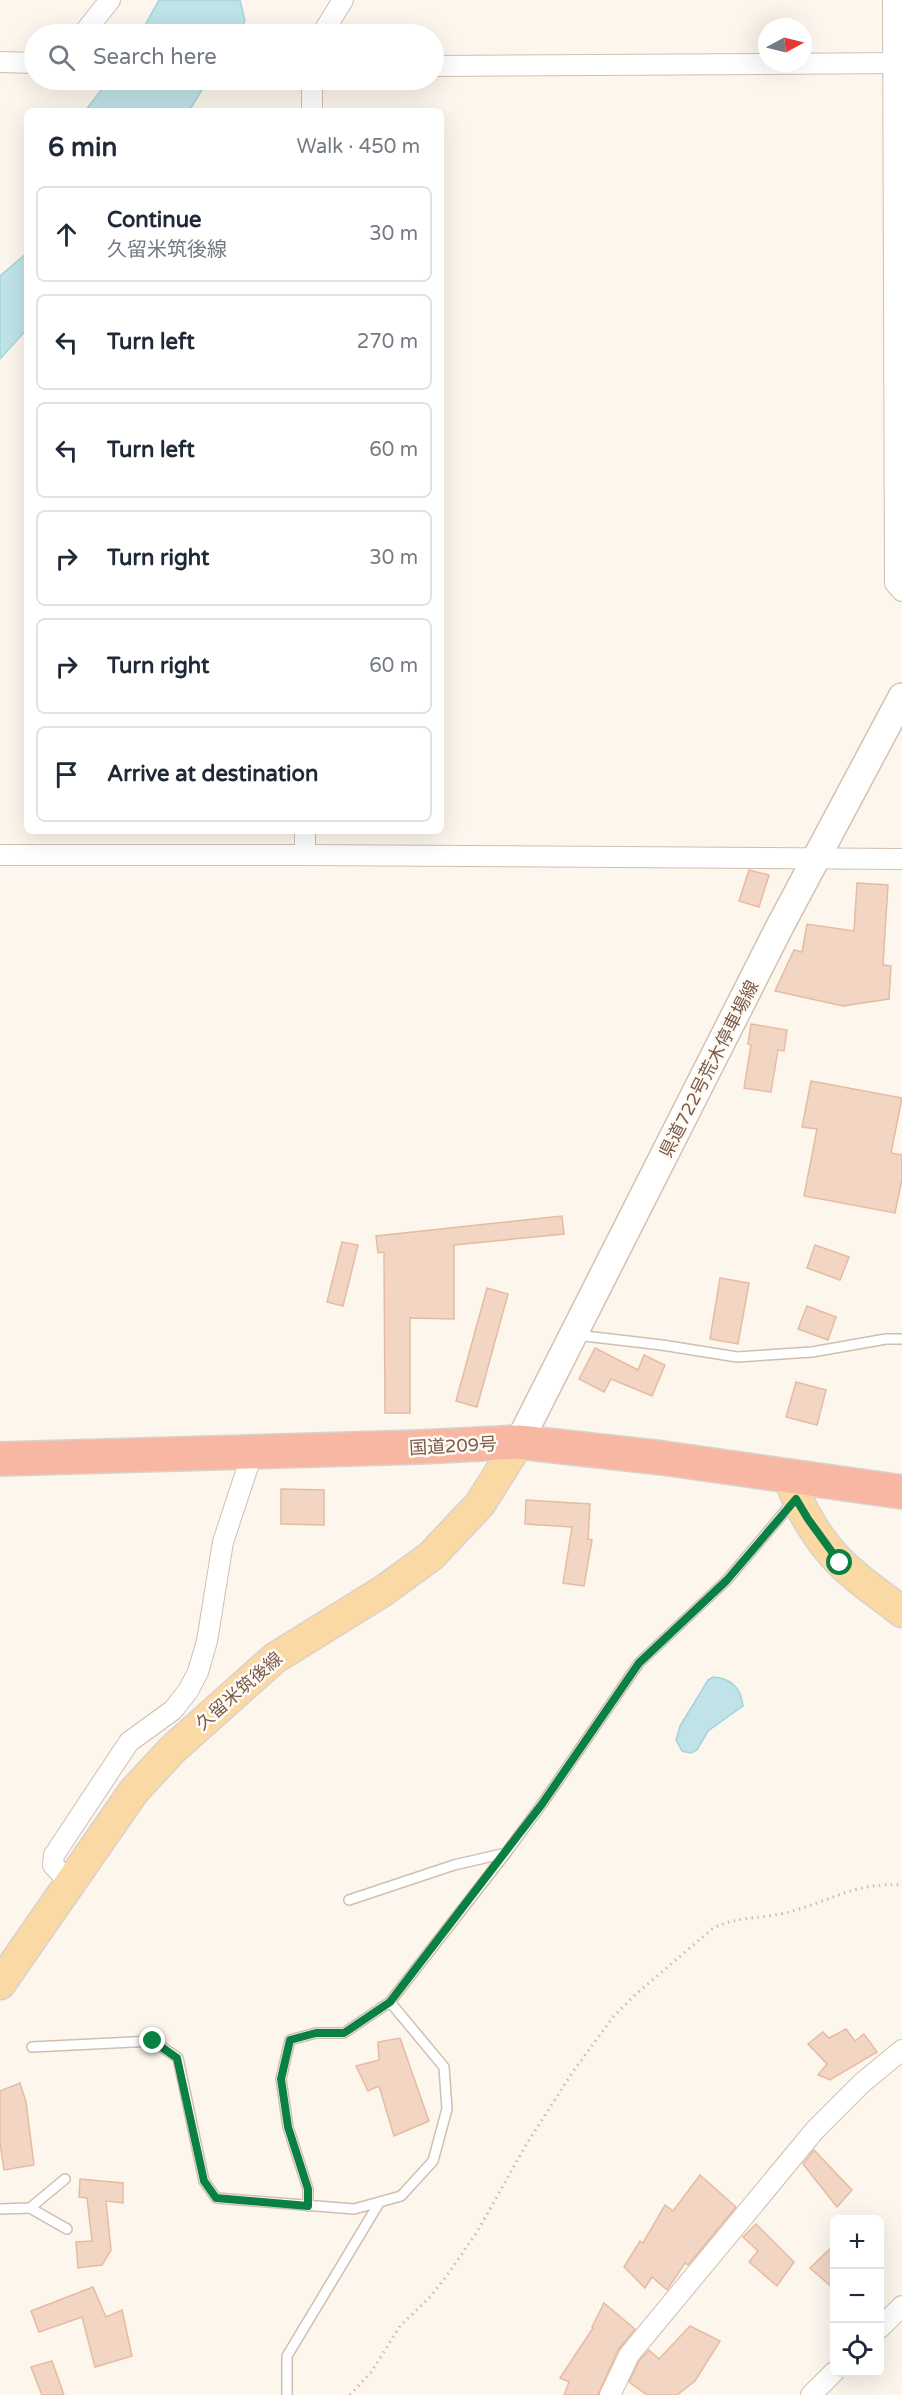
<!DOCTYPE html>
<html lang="en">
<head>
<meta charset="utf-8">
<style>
	:root { --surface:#fff; --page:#f6f6f7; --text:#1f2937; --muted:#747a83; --line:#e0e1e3 }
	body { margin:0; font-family:"Varela Round","Noto Sans JP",sans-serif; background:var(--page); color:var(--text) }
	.controls { position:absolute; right:18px; bottom:18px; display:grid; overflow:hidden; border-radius:9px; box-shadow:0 6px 24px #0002 }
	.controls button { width:54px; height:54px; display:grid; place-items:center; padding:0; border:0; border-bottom:2px solid var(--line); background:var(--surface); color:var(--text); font:30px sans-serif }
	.compass { position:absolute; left:758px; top:18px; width:54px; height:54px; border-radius:50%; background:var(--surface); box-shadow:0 6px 24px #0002; rotate:83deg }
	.stop { position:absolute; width:18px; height:18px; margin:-14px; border:4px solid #0b8043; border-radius:50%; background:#fff }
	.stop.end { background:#0b8043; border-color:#fff; box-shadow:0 2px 6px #0008 }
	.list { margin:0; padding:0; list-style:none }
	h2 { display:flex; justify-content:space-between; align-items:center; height:78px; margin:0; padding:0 24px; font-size:26px }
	h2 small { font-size:20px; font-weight:400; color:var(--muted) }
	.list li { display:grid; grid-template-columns:39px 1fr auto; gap:18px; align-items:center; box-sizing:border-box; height:96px; margin:0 12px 12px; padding:0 12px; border:2px solid var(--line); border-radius:9px }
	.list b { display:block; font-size:22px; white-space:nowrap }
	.list p { margin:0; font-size:20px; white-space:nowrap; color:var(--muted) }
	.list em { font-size:20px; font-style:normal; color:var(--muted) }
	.icon { flex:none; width:33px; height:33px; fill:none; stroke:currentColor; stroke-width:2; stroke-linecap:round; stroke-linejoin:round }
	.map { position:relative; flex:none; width:902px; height:2395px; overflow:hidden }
	.search { position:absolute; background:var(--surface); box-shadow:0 6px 24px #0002; left:24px; top:24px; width:420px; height:66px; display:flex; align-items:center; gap:15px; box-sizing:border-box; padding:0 21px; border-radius:33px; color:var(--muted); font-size:22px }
	.panel { position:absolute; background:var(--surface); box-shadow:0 6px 24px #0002; left:24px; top:108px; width:420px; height:726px; border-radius:9px }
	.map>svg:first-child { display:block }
</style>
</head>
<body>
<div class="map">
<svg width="902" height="2395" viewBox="0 0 902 2395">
	<rect width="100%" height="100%" fill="#fdf6ec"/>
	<g fill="#bfe3e8" stroke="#a5d3da" stroke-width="1.5">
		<path d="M 159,0 L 240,0 L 245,21 L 237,34 L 140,34 Z"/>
		<path d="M 109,80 L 208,80 L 189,111 L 85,111 Z"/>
		<path d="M 27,253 L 27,329 L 0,359 L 0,276 Z"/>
		<path d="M 713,1677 C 731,1678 741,1688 743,1706 L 708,1731 L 697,1750 L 691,1753 L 682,1751 L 676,1740 L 680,1726 L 708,1680 Z"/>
	</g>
	<g fill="#f3d5c3" stroke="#e6bba3" stroke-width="1.5">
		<path d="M 749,870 L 769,875 L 759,907 L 739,901 Z"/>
		<path d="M 857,883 L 888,885 L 883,965 L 891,966 L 889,999 L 843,1006 L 775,991 L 794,950 L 802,952 L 807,924 L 854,931 Z"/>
		<path d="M 751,1024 L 787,1030 L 784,1051 L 778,1050 L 771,1092 L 744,1088 L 751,1045 L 748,1044 Z"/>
		<path d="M 811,1081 L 902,1098 L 891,1153 L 902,1155 L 902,1179 L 895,1213 L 804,1196 L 817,1129 L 802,1127 Z"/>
		<path d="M 562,1216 L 564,1234 L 454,1245 L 454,1319 L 410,1318 L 410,1413 L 385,1413 L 384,1252 L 378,1253 L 376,1236 Z"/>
		<path d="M 342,1242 L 358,1245 L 343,1306 L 327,1302 Z"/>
		<path d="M 815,1245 L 849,1257 L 840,1280 L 807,1268 Z"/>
		<path d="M 720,1278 L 749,1283 L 738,1344 L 710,1339 Z"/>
		<path d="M 487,1288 L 508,1294 L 477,1407 L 456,1401 Z"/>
		<path d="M 807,1306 L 836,1317 L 828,1340 L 798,1329 Z"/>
		<path d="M 595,1348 L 638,1370 L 644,1355 L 665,1365 L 652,1396 L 611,1379 L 604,1392 L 579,1379 Z"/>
		<path d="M 796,1382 L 826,1390 L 817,1425 L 786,1417 Z"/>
		<path d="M 281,1489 L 324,1490 L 324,1525 L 281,1524 Z"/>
		<path d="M 526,1500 L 590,1504 L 588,1539 L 592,1540 L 584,1586 L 563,1583 L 572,1527 L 525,1524 Z"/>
		<path d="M 846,2029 L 855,2041 L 864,2034 L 877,2052 L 830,2080 L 818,2075 L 827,2064 L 808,2044 L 823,2032 L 829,2038 Z"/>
		<path d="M 400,2038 L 429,2121 L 394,2136 L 379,2086 L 368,2091 L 356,2066 L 379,2060 L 378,2042 Z"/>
		<path d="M 20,2083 L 26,2102 L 34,2165 L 4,2170 L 0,2143 L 0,2091 Z"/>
		<path d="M 814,2150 L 852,2190 L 837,2207 L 803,2164 Z"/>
		<path d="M 700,2175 L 736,2207 L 688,2265 L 685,2263 L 667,2290 L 652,2277 L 645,2288 L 624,2267 L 640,2241 L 643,2243 L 665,2205 L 673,2211 Z"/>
		<path d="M 80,2179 L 123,2183 L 123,2203 L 106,2201 L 111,2250 L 102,2265 L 78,2268 L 76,2242 L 92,2241 L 87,2198 L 79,2197 Z"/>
		<path d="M 756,2224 L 794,2262 L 777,2286 L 749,2262 L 758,2251 L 743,2237 Z"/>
		<path d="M 834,2245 L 834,2289 L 810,2268 Z"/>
		<path d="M 93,2287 L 106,2317 L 122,2310 L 132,2356 L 95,2367 L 82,2317 L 39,2332 L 31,2311 Z"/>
		<path d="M 604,2303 L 635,2329 L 618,2350 L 598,2395 L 564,2395 L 569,2382 L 560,2378 L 593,2328 L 592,2327 Z"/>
		<path d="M 690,2326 L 720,2341 L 695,2381 L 677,2395 L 647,2395 L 629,2382 L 639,2361 L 649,2350 L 659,2359 Z"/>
		<path d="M 52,2361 L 64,2395 L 42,2395 L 31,2367 Z"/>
	</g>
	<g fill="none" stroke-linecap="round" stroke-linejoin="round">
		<defs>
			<g id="lane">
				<path d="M 576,1335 L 662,1345 L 737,1357 L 812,1352 L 886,1339 L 902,1339"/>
				<path d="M 349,1900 L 454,1865 L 506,1853 L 542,1804 L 639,1663 L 727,1580 L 793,1502"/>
				<path d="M 390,2002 L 506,1853"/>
				<path d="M 32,2047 L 153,2041 L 178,2058 L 204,2181 L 216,2198 L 354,2209 L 401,2196 L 433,2161 L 447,2109 L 444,2067 L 390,2002 L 344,2033 L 316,2033 L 290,2040 L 281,2079 L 288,2127 L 308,2189 L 308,2206"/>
				<path d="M 30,2208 L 67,2229"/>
				<path d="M 0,2209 L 30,2208 L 65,2179"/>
				<path d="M 287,2395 L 287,2356 L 379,2203"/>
			</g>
			<g id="street">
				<path d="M 893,0 L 895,583 L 902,591"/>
				<path d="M 83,34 L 110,0"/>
				<path d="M 322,34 L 343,0"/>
				<path d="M 0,62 L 34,63"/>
				<path d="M 434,66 L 902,63"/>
				<path d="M 312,111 L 312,80"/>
				<path d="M 0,855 L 305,855 L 902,859"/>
				<path d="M 305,855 L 305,831"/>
				<path d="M 70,1883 L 53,1865 L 54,1855 L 129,1742 L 173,1710 L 188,1691 L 198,1672 L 207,1641 L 223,1542 L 253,1451"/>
				<path d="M 880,2328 L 902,2306"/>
				<path d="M 610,2395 L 629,2355 L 815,2130 L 862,2083 L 902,2050"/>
				<path d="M 811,2395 L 834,2372"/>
			</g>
			<path id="secondary" d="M 519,1442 L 779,928 L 902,697"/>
			<g id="primary">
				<path d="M 789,1476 C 798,1507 818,1540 841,1563 C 859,1581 882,1596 902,1612"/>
				<path d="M 0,1984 L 134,1791 L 173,1749 L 275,1658 L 383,1591 L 431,1556 L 480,1504 L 519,1442"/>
			</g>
			<path id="highway" d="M 0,1459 L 420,1447 L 519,1442 L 663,1458 L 902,1492"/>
		</defs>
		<use href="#lane" stroke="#d1beb0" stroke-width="12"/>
		<use href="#street" stroke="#d1beb0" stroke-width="22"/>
		<use href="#secondary" stroke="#d6c0b0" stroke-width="30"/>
		<use href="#primary" stroke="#dad1cd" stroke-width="33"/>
		<use href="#highway" stroke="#dad1cd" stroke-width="36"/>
		<path stroke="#d9b8a5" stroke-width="3" stroke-dasharray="1.5 4.5" stroke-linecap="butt" d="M 350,2395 L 372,2371 L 400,2326 L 431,2296 L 450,2271 L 477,2232 L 526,2145 L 572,2073 L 613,2017 L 636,1994 L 712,1929 C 735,1916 764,1919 789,1912 C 831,1901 855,1882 902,1885"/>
		<use href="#lane" stroke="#fff" stroke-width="9"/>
		<use href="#street" stroke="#fff" stroke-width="20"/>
		<use href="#secondary" stroke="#fff" stroke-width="27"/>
		<use href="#primary" stroke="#fbd9a5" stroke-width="30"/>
		<use href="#highway" stroke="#f7b7a3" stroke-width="33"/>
	</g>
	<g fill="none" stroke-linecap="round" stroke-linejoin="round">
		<path stroke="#0b8043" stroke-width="8" d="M 153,2041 L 177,2058 L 204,2181 L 216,2198 L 308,2206 L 308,2189 L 288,2127 L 281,2079 L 290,2040 L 316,2033 L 344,2033 L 390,2002 L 542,1804 L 639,1663 L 727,1580 L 796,1499 L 808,1519 L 840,1563"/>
	</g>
	<g text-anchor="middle" stroke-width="5" stroke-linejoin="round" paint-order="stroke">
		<g font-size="18" fill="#7a5c4d" stroke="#fffaf3">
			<text transform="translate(709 1069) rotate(-63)" y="6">県道722号荒木停車場線</text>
			<text transform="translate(453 1446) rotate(-3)" y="6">国道209号</text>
			<text transform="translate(239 1691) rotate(-41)" y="6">久留米筑後線</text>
		</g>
	</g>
</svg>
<div class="controls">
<button>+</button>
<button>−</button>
<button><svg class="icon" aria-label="locate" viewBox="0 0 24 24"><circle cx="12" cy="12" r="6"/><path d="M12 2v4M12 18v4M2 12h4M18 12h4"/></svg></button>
</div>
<svg class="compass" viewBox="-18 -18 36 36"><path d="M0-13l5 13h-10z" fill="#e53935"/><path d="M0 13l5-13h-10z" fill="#747a83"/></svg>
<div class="stop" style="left:840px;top:1563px"></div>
<div class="stop end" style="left:153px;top:2041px"></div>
<div class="search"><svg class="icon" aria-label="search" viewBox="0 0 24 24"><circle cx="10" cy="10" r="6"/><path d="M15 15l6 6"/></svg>Search here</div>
<section class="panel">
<h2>6 min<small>Walk · 450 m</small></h2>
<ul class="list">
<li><svg class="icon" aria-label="ahead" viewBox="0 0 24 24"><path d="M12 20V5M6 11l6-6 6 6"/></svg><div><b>Continue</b><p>久留米筑後線</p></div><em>30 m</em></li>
<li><svg class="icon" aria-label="left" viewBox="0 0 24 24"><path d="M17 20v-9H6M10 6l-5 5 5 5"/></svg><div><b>Turn left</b></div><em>270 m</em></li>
<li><svg class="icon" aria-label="left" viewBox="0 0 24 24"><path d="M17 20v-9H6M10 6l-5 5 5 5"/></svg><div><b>Turn left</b></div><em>60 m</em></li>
<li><svg class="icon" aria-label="right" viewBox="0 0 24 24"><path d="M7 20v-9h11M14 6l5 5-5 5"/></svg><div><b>Turn right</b></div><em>30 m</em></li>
<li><svg class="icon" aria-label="right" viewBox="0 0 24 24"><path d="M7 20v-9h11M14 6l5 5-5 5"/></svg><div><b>Turn right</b></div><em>60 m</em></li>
<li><svg class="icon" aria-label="arrive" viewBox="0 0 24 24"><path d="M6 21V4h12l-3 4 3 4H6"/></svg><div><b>Arrive at destination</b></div></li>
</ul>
</section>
</div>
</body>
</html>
